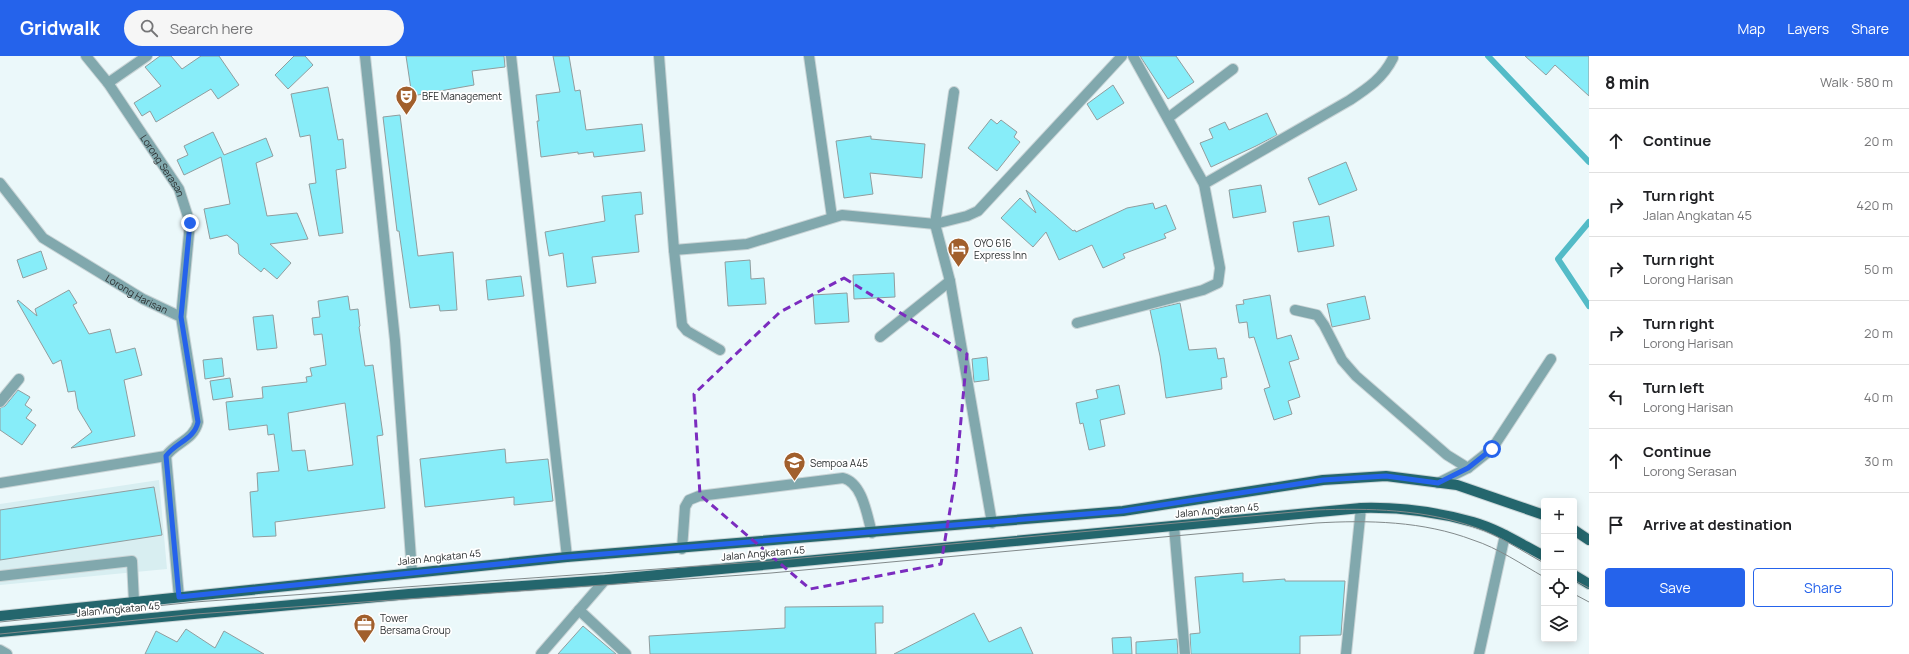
<!DOCTYPE html>
<html lang="en">
<head>
<meta charset="utf-8">
<style>
	:root { --surface:#fff; --page:#f6f6f6; --text:#202124; --muted:#757577; --line:#e0e0e0; --accent:#2563eb }
	body { margin:0; font-family:Manrope,sans-serif; background:var(--page); color:var(--text) }
	.controls { position:absolute; right:12px; bottom:12px; display:grid; overflow:hidden; border-radius:4px; box-shadow:0 2px 10px #0003 }
	.controls button { width:36px; height:36px; display:grid; place-items:center; padding:0; border:0; border-bottom:1px solid var(--line); background:var(--surface); color:var(--text); font:20px sans-serif }
	.stop { position:absolute; width:12px; height:12px; margin:-9px; border:3px solid #2563eb; border-radius:50%; background:#fff }
	.stop.end { background:#2563eb; border-color:#fff; box-shadow:0 1px 4px #0008 }
	.list { margin:0; padding:0; list-style:none }
	h2 { display:flex; justify-content:space-between; align-items:center; height:52px; margin:0; padding:0 16px; font-size:17px }
	h2 small { font-size:13px; font-weight:400; color:var(--muted) }
	.list li { display:grid; grid-template-columns:26px 1fr auto; gap:12px; align-items:center; box-sizing:border-box; height:64px; padding:0 16px; border-top:1px solid var(--line) }
	.list b { display:block; font-size:15px; white-space:nowrap }
	.list p { margin:0; font-size:13px; white-space:nowrap; color:var(--muted) }
	.list em { font-size:13px; font-style:normal; color:var(--muted) }
	.actions { display:flex; gap:8px; padding:12px 16px }
	.actions a { flex:1; padding:9px 0; border:1px solid var(--accent); border-radius:4px; text-align:center; font-size:14px; color:var(--accent) }
	.actions .main { background:var(--accent); color:#fff }
	.icon { flex:none; width:22px; height:22px; fill:none; stroke:currentColor; stroke-width:2; stroke-linecap:round; stroke-linejoin:round }
	.map { position:relative; flex:none; width:1589px; height:598px; overflow:hidden }
	header { display:flex; align-items:center; gap:24px; box-sizing:border-box; height:56px; padding:0 20px; background:var(--accent); color:#fff }
	header strong { font-size:19px }
	nav { display:flex; gap:22px; margin-inline-start:auto; font-size:14px }
	.search { width:280px; height:36px; background:var(--page); display:flex; align-items:center; gap:10px; box-sizing:border-box; padding:0 14px; border-radius:22px; color:var(--muted); font-size:15px }
	main { display:flex }
	aside { flex:1; background:var(--surface) }
	.map>svg:first-child { display:block }
</style>
</head>
<body>
<header>
<strong>Gridwalk</strong>
<div class="search"><svg class="icon" aria-label="search" viewBox="0 0 24 24"><circle cx="10" cy="10" r="6"/><path d="M15 15l6 6"/></svg>Search here</div>
<nav><a>Map</a><a>Layers</a><a>Share</a></nav>
</header>
<main>
<div class="map">
<svg width="1589" height="598" viewBox="0 0 1589 598">
	<rect width="100%" height="100%" fill="#ebf8fa"/>
	<path fill="#d8eef1" d="M 159,424 L 167,513 L 0,529 L 0,448 Z"/>
	<g fill="none" stroke-linecap="round" stroke-linejoin="round">
		<g stroke="#53bbc7" stroke-width="6">
			<path d="M 1488,0 L 1589,106"/>
			<path d="M 1589,166 L 1558,203 L 1589,250"/>
		</g>
	</g>
	<g fill="#87edf9" stroke="#919d9e" fill-rule="evenodd">
		<path d="M 160,0 L 171,0 L 182,13 L 201,0 L 219,0 L 239,29 L 218,43 L 211,33 L 156,66 L 150,55 L 142,60 L 134,47 L 161,30 L 145,11 Z"/>
		<path d="M 294,0 L 305,0 L 313,9 L 288,33 L 275,19 Z"/>
		<path d="M 406,0 L 504,0 L 505,11 L 472,15 L 474,29 L 412,40 Z"/>
		<path d="M 553,0 L 569,0 L 575,35 L 580,34 L 586,74 L 642,68 L 645,95 L 594,101 L 593,96 L 578,98 L 578,96 L 541,101 L 537,65 L 539,65 L 536,39 L 560,36 Z"/>
		<path d="M 1140,0 L 1176,0 L 1194,26 L 1168,43 Z"/>
		<path d="M 1525,0 L 1589,0 L 1589,40 L 1555,9 L 1546,19 Z"/>
		<path d="M 1113,29 L 1124,47 L 1097,64 L 1087,48 Z"/>
		<path d="M 328,31 L 338,84 L 343,83 L 346,112 L 336,114 L 343,177 L 319,180 L 309,128 L 316,127 L 310,79 L 300,81 L 291,38 Z"/>
		<path d="M 1267,57 L 1277,79 L 1256,90 L 1211,111 L 1200,87 L 1213,82 L 1209,73 L 1225,66 L 1229,74 Z"/>
		<path d="M 400,59 L 418,200 L 453,196 L 457,254 L 440,255 L 439,249 L 410,252 L 399,175 L 397,175 L 383,61 Z"/>
		<path d="M 991,63 L 997,68 L 1001,64 L 1017,76 L 1014,81 L 1020,86 L 997,115 L 968,92 Z"/>
		<path d="M 213,76 L 224,99 L 266,82 L 273,100 L 256,107 L 267,160 L 297,157 L 308,183 L 270,188 L 291,207 L 277,223 L 264,212 L 261,216 L 239,198 L 238,188 L 227,179 L 210,183 L 204,153 L 230,148 L 221,101 L 184,119 L 177,104 L 188,99 L 184,90 Z"/>
		<path d="M 871,80 L 871,83 L 925,88 L 922,122 L 870,117 L 873,138 L 844,142 L 836,85 Z"/>
		<path d="M 1346,106 L 1357,134 L 1319,149 L 1308,122 Z"/>
		<path d="M 1261,129 L 1266,156 L 1233,162 L 1229,134 Z"/>
		<path d="M 1026,134 L 1073,175 L 1075,174 L 1076,176 L 1127,152 L 1153,147 L 1155,153 L 1166,149 L 1176,173 L 1164,178 L 1166,182 L 1123,198 L 1125,202 L 1103,212 L 1092,189 L 1059,204 L 1046,176 L 1033,191 L 1001,162 L 1020,142 L 1036,157 Z"/>
		<path d="M 641,136 L 643,158 L 635,159 L 639,196 L 592,201 L 596,227 L 567,231 L 563,197 L 549,200 L 545,176 L 605,165 L 602,140 Z"/>
		<path d="M 1329,160 L 1334,190 L 1298,196 L 1293,166 Z"/>
		<path d="M 41,195 L 47,213 L 23,222 L 17,204 Z"/>
		<path d="M 750,204 L 751,223 L 764,222 L 766,248 L 728,250 L 725,206 Z"/>
		<path d="M 894,217 L 895,241 L 854,243 L 853,219 Z"/>
		<path d="M 521,220 L 524,240 L 488,244 L 486,224 Z"/>
		<path d="M 69,234 L 77,247 L 73,249 L 89,278 L 110,273 L 116,297 L 135,292 L 142,319 L 124,324 L 135,380 L 71,392 L 92,376 L 78,353 L 75,335 L 68,336 L 61,304 L 53,308 L 17,245 L 18,244 L 37,260 L 35,253 Z"/>
		<path d="M 847,237 L 849,266 L 815,268 L 813,239 Z"/>
		<path d="M 1270,239 L 1277,283 L 1291,279 L 1299,303 L 1289,306 L 1300,341 L 1288,345 L 1292,358 L 1274,364 L 1264,333 L 1270,331 L 1254,281 L 1249,282 L 1247,266 L 1239,267 L 1236,249 L 1244,248 L 1243,244 Z"/>
		<path d="M 348,240 L 350,254 L 358,253 L 360,270 L 359,271 L 365,310 L 373,309 L 383,379 L 377,380 L 385,452 L 275,466 L 276,480 L 253,481 L 250,436 L 258,435 L 257,417 L 279,415 L 274,378 L 268,379 L 267,369 L 229,374 L 226,346 L 263,342 L 262,331 L 307,326 L 306,321 L 312,320 L 310,312 L 326,309 L 322,278 L 314,279 L 312,262 L 320,261 L 318,245 ZM 345,347 L 353,409 L 308,415 L 305,394 L 292,395 L 288,357 Z"/>
		<path d="M 1365,240 L 1370,263 L 1332,271 L 1327,248 Z"/>
		<path d="M 1180,247 L 1189,294 L 1216,292 L 1218,303 L 1224,302 L 1227,321 L 1221,322 L 1222,333 L 1166,342 L 1160,300 L 1150,254 Z"/>
		<path d="M 273,259 L 277,292 L 257,294 L 253,261 Z"/>
		<path d="M 987,301 L 989,324 L 974,326 L 972,303 Z"/>
		<path d="M 222,302 L 224,320 L 205,323 L 203,304 Z"/>
		<path d="M 230,322 L 233,341 L 213,344 L 210,325 Z"/>
		<path d="M 1119,329 L 1125,358 L 1100,364 L 1105,390 L 1089,394 L 1083,367 L 1080,368 L 1076,347 L 1098,342 L 1096,334 Z"/>
		<path d="M 18,334 L 30,341 L 25,349 L 32,354 L 26,362 L 36,369 L 22,389 L 0,374 L 0,352 L 5,350 Z"/>
		<path d="M 505,393 L 506,407 L 548,403 L 553,445 L 514,449 L 514,441 L 425,451 L 420,403 Z"/>
		<path d="M 154,431 L 162,479 L 0,504 L 0,454 Z"/>
		<path d="M 1243,517 L 1243,526 L 1285,523 L 1285,525 L 1345,525 L 1341,579 L 1300,580 L 1300,598 L 1191,598 L 1190,578 L 1200,577 L 1195,521 Z"/>
		<path d="M 883,550 L 883,567 L 875,567 L 876,598 L 650,598 L 649,580 L 785,572 L 785,551 Z"/>
		<path d="M 974,557 L 989,586 L 1021,571 L 1033,598 L 894,598 Z"/>
		<path d="M 583,570 L 616,598 L 558,598 Z"/>
		<path d="M 186,573 L 215,592 L 224,575 L 264,598 L 145,598 L 156,575 L 177,586 Z"/>
		<path d="M 1131,581 L 1132,598 L 1113,598 L 1112,582 Z"/>
		<path d="M 1177,583 L 1178,598 L 1136,598 L 1136,586 Z"/>
	</g>
	<g fill="none" stroke-linecap="round" stroke-linejoin="round">
		<defs>
			<g id="service">
				<path d="M 108,27 L 147,0"/>
				<path d="M 0,427 L 166,400"/>
				<path d="M 682,493 L 685,451 L 689,444 L 699,440 L 843,422 C 863,427 867,460 872,477"/>
				<path d="M 0,520 L 132,505 L 134,546"/>
				<path d="M 1346,598 L 1361,452"/>
			</g>
			<g id="minor">
				<path id="s1" d="M 86,0 L 108,27 L 179,133 L 190,167 L 181,261"/>
				<path d="M 365,0 L 395,284 L 412,516"/>
				<path d="M 511,0 L 567,501"/>
				<path d="M 659,0 L 674,194 L 747,188 L 842,159 L 935,168 L 967,160 L 978,155 L 1122,0"/>
				<path d="M 809,0 L 832,161"/>
				<path d="M 954,36 L 935,168 L 950,225 L 992,467"/>
				<path d="M 1168,62 L 1233,13"/>
				<path id="s2" d="M 0,127 L 43,182 L 143,243 L 181,261 L 198,366 C 194,384 176,386 166,400 L 179,541"/>
				<path d="M 1204,128 L 1350,44 C 1368,32 1383,22 1393,2"/>
				<path d="M 674,194 L 682,269 L 687,275 L 720,294"/>
				<path d="M 1295,254 L 1317,259 L 1324,269 L 1342,304 L 1356,320 L 1447,399 L 1468,412 L 1438,427"/>
				<path d="M 1077,267 L 1203,234 L 1218,227 L 1220,212 L 1204,128 L 1133,0"/>
				<path d="M 880,281 L 950,225"/>
				<path d="M 0,346 L 19,323"/>
				<path d="M 1468,412 L 1492,393 L 1551,303"/>
				<path d="M 1174,470 L 1185,598"/>
				<path d="M 579,554 L 626,598"/>
				<path d="M 0,594 L 7,598"/>
				<path d="M 541,598 L 605,524"/>
				<path d="M 1479,598 L 1505,479"/>
			</g>
			<g id="primary">
				<path d="M 1574,474 L 1589,484"/>
				<path d="M 1574,519 L 1589,528"/>
				<path d="M 0,560 L 567,501 L 1123,455 L 1323,424 L 1386,420 L 1457,429 L 1544,459"/>
				<path d="M 0,576 L 409,538 L 605,524 L 1361,452 C 1398,451 1437,456 1473,466 C 1498,473 1521,488 1544,500"/>
			</g>
		</defs>
		<use href="#service" stroke="#c9d4d6" stroke-width="12"/>
		<use href="#minor" stroke="#c9d4d6" stroke-width="12"/>
		<use href="#primary" stroke="#c9d4d6" stroke-width="12"/>
		<use href="#service" stroke="#81a8ad" stroke-width="10"/>
		<use href="#minor" stroke="#81a8ad" stroke-width="10"/>
		<use href="#primary" stroke="#24666d" stroke-width="10"/>
		<g stroke="#828a8b" stroke-width="1">
			<path d="M 1574,524 L 1589,532"/>
			<path d="M 1574,538 L 1589,546"/>
			<path d="M 0,566 L 195,546 L 770,505 L 1315,454 C 1370,452 1424,453 1477,472 C 1500,480 1522,495 1544,507"/>
			<path d="M 0,578 L 196,558 L 771,517 L 1316,467 C 1369,464 1423,465 1473,484 C 1498,492 1521,508 1544,521"/>
		</g>
	</g>
	<g fill="none" stroke-linecap="round" stroke-linejoin="round">
		<path stroke="#2563eb" stroke-width="5" d="M 190,167 L 181,261 L 198,366 C 194,384 176,386 166,400 L 179,541 L 567,501 L 1123,455 L 1323,424 L 1386,420 L 1438,427 L 1468,412 L 1492,393"/>
	</g>
	<path fill="none" stroke="#7b2cbf" stroke-width="3" stroke-dasharray="8 5" stroke-linejoin="round" d="M 844,222 L 967,298 L 956,418 L 941,508 L 810,533 L 700,439 L 694,338 L 780,256 Z"/>
	<defs>
		<symbol id="theatre-pin" viewBox="-11 -11 22 30"><path d="M0 17L-7.5 6A9.5 9.5 0 1 1 7.5 6Z" fill="#a15f2c" stroke="#fff"/><path d="M-5-5.5Q0-4 5-5.5V0Q5 5 0 6Q-5 5-5 0ZM-3.3-2.5H-1v1.5H-3.3ZM1-2.5H3.3v1.5H1ZM-2.8 1Q0 5.5 2.8 1Z" fill="#fff"/></symbol>
		<symbol id="hotel-pin" viewBox="-11 -11 22 30"><path d="M0 17L-7.5 6A9.5 9.5 0 1 1 7.5 6Z" fill="#a15f2c" stroke="#fff"/><path d="M-6-4.5h1.5V1H6V5H4.5V3h-9V5H-6ZM-4 0a1.8 1.8 0 1 1 3.6 0ZM.5 0V-2.5h3Q6-2.5 6 0Z" fill="#fff"/></symbol>
		<symbol id="school-pin" viewBox="-11 -11 22 30"><path d="M0 17L-7.5 6A9.5 9.5 0 1 1 7.5 6Z" fill="#a15f2c" stroke="#fff"/><path d="M0-5L7-2L0 1L-7-2ZM-4 1L0 2.5L4 1V4Q0 6-4 4Z" fill="#fff"/></symbol>
		<symbol id="office-pin" viewBox="-11 -11 22 30"><path d="M0 17L-7.5 6A9.5 9.5 0 1 1 7.5 6Z" fill="#a15f2c" stroke="#fff"/><path d="M-6-3h4V-5.5h4V-3h4V5H-6ZM-1-4.5V-3h2v-1.5ZM-6 0V1H6V0Z" fill="#fff"/></symbol>
	</defs>
	<g fill-rule="evenodd">
		<use href="#theatre-pin" x="394" y="28" width="25" height="34"/>
		<use href="#hotel-pin" x="946" y="180" width="25" height="34"/>
		<use href="#school-pin" x="782" y="394" width="25" height="34"/>
		<use href="#office-pin" x="352" y="556" width="25" height="34"/>
	</g>
	<g text-anchor="middle" stroke-width="3.5" stroke-linejoin="round" paint-order="stroke">
		<g font-size="10" fill="#2c3031" stroke="#fff" text-anchor="start">
			<text x="422" y="44">BFE Management</text>
			<text x="974" y="191">OYO 616<tspan x="974" dy="12">Express Inn</tspan></text>
			<text x="810" y="411">Sempoa A45</text>
			<text x="380" y="566">Tower<tspan x="380" dy="12">Bersama Group</tspan></text>
		</g>
		<g font-size="10" fill="#2c3031" stroke="#fff">
			<text dy="4" stroke="none"><textPath href="#s1" startOffset="134">Lorong Serasan</textPath></text>
			<text dy="4" stroke="none"><textPath href="#s2" startOffset="179">Lorong Harisan</textPath></text>
			<text transform="translate(1217 454) rotate(-5)" y="4">Jalan Angkatan 45</text>
			<text transform="translate(763 497) rotate(-5)" y="4">Jalan Angkatan 45</text>
			<text transform="translate(439 501) rotate(-6)" y="4">Jalan Angkatan 45</text>
			<text transform="translate(118 553) rotate(-5)" y="4">Jalan Angkatan 45</text>
		</g>
	</g>
</svg>
<div class="controls">
<button>+</button>
<button>−</button>
<button><svg class="icon" aria-label="locate" viewBox="0 0 24 24"><circle cx="12" cy="12" r="6"/><path d="M12 2v4M12 18v4M2 12h4M18 12h4"/></svg></button>
<button><svg class="icon" aria-label="layers" viewBox="0 0 24 24"><path d="M12 4l9 5-9 5-9-5zM3 14l9 5 9-5"/></svg></button>
</div>
<div class="stop" style="left:1492px;top:393px"></div>
<div class="stop end" style="left:190px;top:167px"></div>
</div>
<aside>
<h2>8 min<small>Walk · 580 m</small></h2>
<ul class="list">
<li><svg class="icon" aria-label="ahead" viewBox="0 0 24 24"><path d="M12 20V5M6 11l6-6 6 6"/></svg><div><b>Continue</b></div><em>20 m</em></li>
<li><svg class="icon" aria-label="right" viewBox="0 0 24 24"><path d="M7 20v-9h11M14 6l5 5-5 5"/></svg><div><b>Turn right</b><p>Jalan Angkatan 45</p></div><em>420 m</em></li>
<li><svg class="icon" aria-label="right" viewBox="0 0 24 24"><path d="M7 20v-9h11M14 6l5 5-5 5"/></svg><div><b>Turn right</b><p>Lorong Harisan</p></div><em>50 m</em></li>
<li><svg class="icon" aria-label="right" viewBox="0 0 24 24"><path d="M7 20v-9h11M14 6l5 5-5 5"/></svg><div><b>Turn right</b><p>Lorong Harisan</p></div><em>20 m</em></li>
<li><svg class="icon" aria-label="left" viewBox="0 0 24 24"><path d="M17 20v-9H6M10 6l-5 5 5 5"/></svg><div><b>Turn left</b><p>Lorong Harisan</p></div><em>40 m</em></li>
<li><svg class="icon" aria-label="ahead" viewBox="0 0 24 24"><path d="M12 20V5M6 11l6-6 6 6"/></svg><div><b>Continue</b><p>Lorong Serasan</p></div><em>30 m</em></li>
<li><svg class="icon" aria-label="arrive" viewBox="0 0 24 24"><path d="M6 21V4h12l-3 4 3 4H6"/></svg><div><b>Arrive at destination</b></div></li>
</ul>
<div class="actions"><a class="main">Save</a><a>Share</a></div>
</aside>
</main>
</body>
</html>
